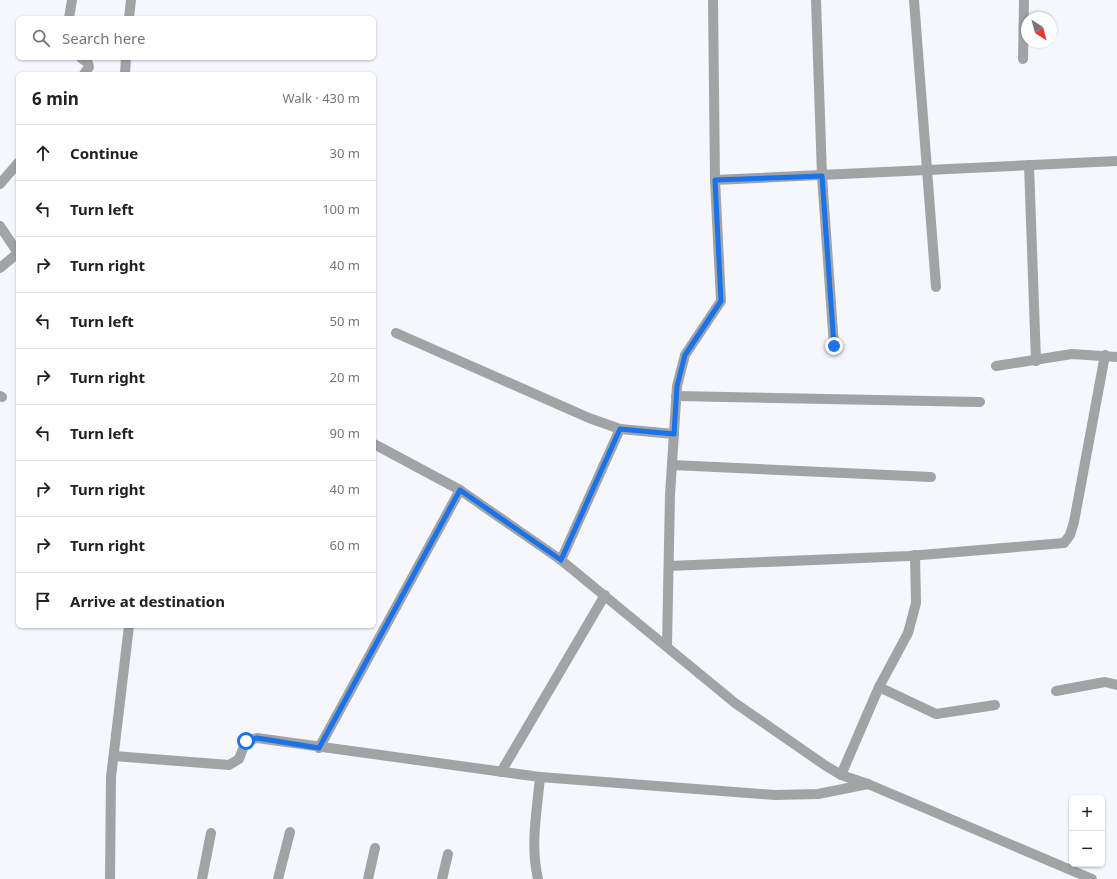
<!DOCTYPE html>
<html lang="en">
<head>
<meta charset="utf-8">
<style>
	:root { --surface:#fff; --page:#f2f2f2; --text:#222; --muted:#767676; --line:#e0e0e0 }
	body { margin:0; font-family:"Noto Sans",sans-serif; background:var(--page); color:var(--text) }
	.controls { position:absolute; right:12px; bottom:12px; display:grid; overflow:hidden; border-radius:6px; box-shadow:0 1px 3px #0004 }
	.controls button { width:36px; height:36px; display:grid; place-items:center; padding:0; border:0; border-bottom:1px solid var(--line); background:var(--surface); color:var(--text); font:20px sans-serif }
	.compass { position:absolute; left:1021px; top:12px; width:36px; height:36px; border-radius:50%; background:var(--surface); box-shadow:0 1px 3px #0004; rotate:144deg }
	.stop { position:absolute; width:12px; height:12px; margin:-9px; border:3px solid #1a73e8; border-radius:50%; background:#fff }
	.stop.end { background:#1a73e8; border-color:#fff; box-shadow:0 1px 4px #0008 }
	.list { margin:0; padding:0; list-style:none }
	h2 { display:flex; justify-content:space-between; align-items:center; height:52px; margin:0; padding:0 16px; font-size:17px }
	h2 small { font-size:13px; font-weight:400; color:var(--muted) }
	.list li { display:grid; grid-template-columns:26px 1fr auto; gap:12px; align-items:center; box-sizing:border-box; height:56px; padding:0 16px; border-top:1px solid var(--line) }
	.list b { display:block; font-size:15px; white-space:nowrap }
	.list em { font-size:13px; font-style:normal; color:var(--muted) }
	.icon { flex:none; width:22px; height:22px; fill:none; stroke:currentColor; stroke-width:2; stroke-linecap:round; stroke-linejoin:round }
	.map { position:relative; flex:none; width:1117px; height:879px; overflow:hidden }
	.search { position:absolute; background:var(--surface); box-shadow:0 1px 3px #0004; left:16px; top:16px; width:360px; height:44px; display:flex; align-items:center; gap:10px; box-sizing:border-box; padding:0 14px; border-radius:6px; color:var(--muted); font-size:15px }
	.panel { position:absolute; background:var(--surface); box-shadow:0 1px 3px #0004; left:16px; top:72px; width:360px; height:556px; border-radius:6px }
	.map>svg:first-child { display:block }
</style>
</head>
<body>
<div class="map">
<svg width="1117" height="879" viewBox="0 0 1117 879">
	<rect width="100%" height="100%" fill="#f5f7fd"/>
	<g fill="none" stroke-linecap="round" stroke-linejoin="round">
		<g stroke="#a1a3a5" stroke-width="10">
			<path d="M 816,0 L 822,176 L 834,346"/>
			<path d="M 914,0 L 936,287"/>
			<path d="M 69,18 L 72,0"/>
			<path d="M 129,18 L 131,0"/>
			<path d="M 81,58 L 88,63 L 89,67 L 84,74"/>
			<path d="M 1023,59 L 1024,0"/>
			<path d="M 125,74 L 126,58"/>
			<path d="M 1029,165 L 1036,361"/>
			<path d="M 715,180 L 1117,161"/>
			<path d="M 0,184 L 18,163"/>
			<path d="M 0,226 L 18,253"/>
			<path d="M 0,268 L 18,253"/>
			<path d="M 396,333 L 589,418 L 620,429 L 674,434"/>
			<path d="M 996,366 L 1072,354 L 1117,357"/>
			<path d="M 0,396 L 2,397"/>
			<path d="M 676,396 L 980,402"/>
			<path d="M 374,444 L 460,490 L 561,560 L 735,703 L 826,766 L 841,775 L 868,784 L 1092,879"/>
			<path d="M 672,465 L 931,477"/>
			<path d="M 561,560 L 620,429"/>
			<path d="M 669,566 L 909,556 L 1064,543 L 1070,535 L 1074,522 L 1105,355"/>
			<path d="M 667,645 L 670,495 L 677,386 L 685,355 L 721,301 L 715,180 L 713,0"/>
			<path d="M 879,687 L 936,714 L 995,705"/>
			<path d="M 1056,691 L 1105,682 L 1117,685"/>
			<path d="M 319,748 L 460,490"/>
			<path d="M 114,756 L 229,765 L 239,759 L 246,741 L 257,738 L 540,777 L 775,795 L 818,794 L 868,784"/>
			<path d="M 501,772 L 605,595"/>
			<path d="M 841,775 L 879,687 L 908,633 L 916,603 L 915,555"/>
			<path d="M 110,879 L 111,777 L 129,626"/>
			<path d="M 202,879 L 211,833"/>
			<path d="M 278,879 L 290,832"/>
			<path d="M 368,879 L 375,848"/>
			<path d="M 442,879 L 448,854"/>
			<path d="M 538,879 C 530,845 537,811 540,777"/>
		</g>
	</g>
	<g fill="none" stroke-linecap="round" stroke-linejoin="round">
		<path stroke="#1a73e8" stroke-width="5" d="M 246,741 L 257,738 L 319,748 L 460,490 L 561,560 L 620,429 L 674,434 L 677,386 L 685,355 L 721,301 L 715,180 L 822,176 L 834,346"/>
	</g>
</svg>
<div class="controls">
<button>+</button>
<button>−</button>
</div>
<svg class="compass" viewBox="-18 -18 36 36"><path d="M0-13l5 13h-10z" fill="#e53935"/><path d="M0 13l5-13h-10z" fill="#767676"/></svg>
<div class="stop" style="left:246px;top:741px"></div>
<div class="stop end" style="left:834px;top:346px"></div>
<div class="search"><svg class="icon" aria-label="search" viewBox="0 0 24 24"><circle cx="10" cy="10" r="6"/><path d="M15 15l6 6"/></svg>Search here</div>
<section class="panel">
<h2>6 min<small>Walk · 430 m</small></h2>
<ul class="list">
<li><svg class="icon" aria-label="ahead" viewBox="0 0 24 24"><path d="M12 20V5M6 11l6-6 6 6"/></svg><div><b>Continue</b></div><em>30 m</em></li>
<li><svg class="icon" aria-label="left" viewBox="0 0 24 24"><path d="M17 20v-9H6M10 6l-5 5 5 5"/></svg><div><b>Turn left</b></div><em>100 m</em></li>
<li><svg class="icon" aria-label="right" viewBox="0 0 24 24"><path d="M7 20v-9h11M14 6l5 5-5 5"/></svg><div><b>Turn right</b></div><em>40 m</em></li>
<li><svg class="icon" aria-label="left" viewBox="0 0 24 24"><path d="M17 20v-9H6M10 6l-5 5 5 5"/></svg><div><b>Turn left</b></div><em>50 m</em></li>
<li><svg class="icon" aria-label="right" viewBox="0 0 24 24"><path d="M7 20v-9h11M14 6l5 5-5 5"/></svg><div><b>Turn right</b></div><em>20 m</em></li>
<li><svg class="icon" aria-label="left" viewBox="0 0 24 24"><path d="M17 20v-9H6M10 6l-5 5 5 5"/></svg><div><b>Turn left</b></div><em>90 m</em></li>
<li><svg class="icon" aria-label="right" viewBox="0 0 24 24"><path d="M7 20v-9h11M14 6l5 5-5 5"/></svg><div><b>Turn right</b></div><em>40 m</em></li>
<li><svg class="icon" aria-label="right" viewBox="0 0 24 24"><path d="M7 20v-9h11M14 6l5 5-5 5"/></svg><div><b>Turn right</b></div><em>60 m</em></li>
<li><svg class="icon" aria-label="arrive" viewBox="0 0 24 24"><path d="M6 21V4h12l-3 4 3 4H6"/></svg><div><b>Arrive at destination</b></div></li>
</ul>
</section>
</div>
</body>
</html>
